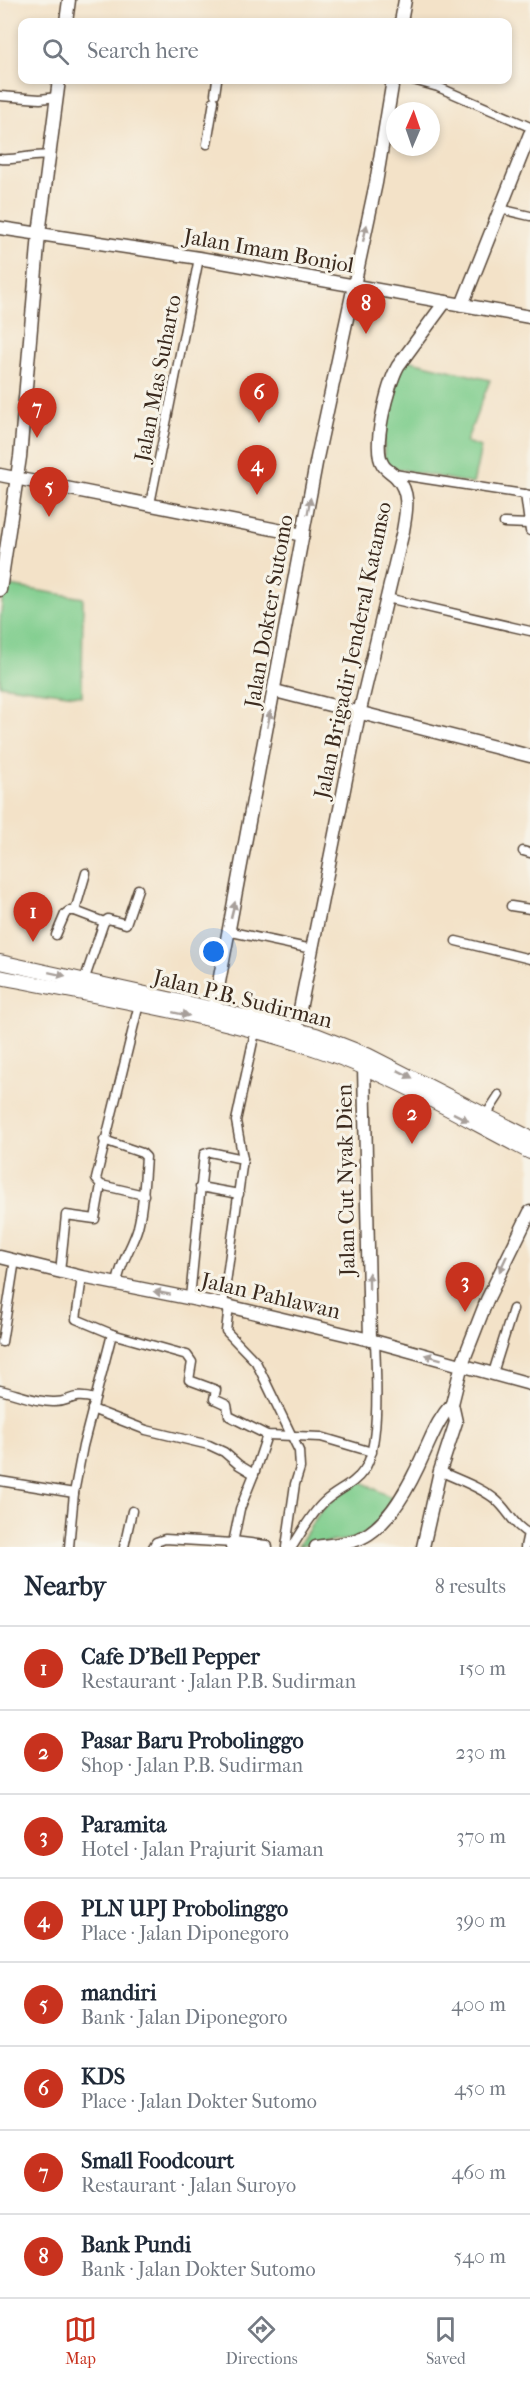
<!DOCTYPE html>
<html lang="en">
<head>
<meta charset="utf-8">
<style>
	:root { --surface:#fff; --page:#f6f6f7; --text:#1f2937; --muted:#747a83; --line:#e0e1e3; --accent:#c8321e }
	body { margin:0; font-family:"IM FELL French Canon",serif; background:var(--page); color:var(--text) }
	.compass { position:absolute; left:386px; top:102px; width:54px; height:54px; border-radius:50%; background:var(--surface); box-shadow:0 3px 9px #0003; rotate:2deg }
	.you { position:absolute; left:214px; top:952px; width:21px; height:21px; margin:-15px; border:4px solid #fff; border-radius:50%; background:#1a73e8; box-shadow:0 0 0 9px #1a73e833 }
	.badge { display:grid; place-items:center; width:39px; height:39px; border-radius:50%; background:var(--accent); color:#fff; font-size:20px; font-weight:700 }
	.pin { position:absolute; translate:-50% -50px; filter:drop-shadow(0 2px 3px #0008) }
	.pin::after { content:''; position:absolute; top:32px; width:21px; height:18px; background:inherit; clip-path:polygon(0 0,100% 0,50% 100%) }
	.list { margin:0; padding:0; list-style:none }
	h2 { display:flex; justify-content:space-between; align-items:center; height:78px; margin:0; padding:0 24px; font-size:26px }
	h2 small { font-size:20px; font-weight:400; color:var(--muted) }
	.list li { display:grid; grid-template-columns:39px 1fr auto; gap:18px; align-items:center; box-sizing:border-box; height:84px; padding:0 24px; border-top:2px solid var(--line) }
	.list b { display:block; font-size:22px; white-space:nowrap }
	.list p { margin:0; font-size:20px; white-space:nowrap; color:var(--muted) }
	.list em { font-size:20px; font-style:normal; color:var(--muted) }
	.icon { flex:none; width:33px; height:33px; fill:none; stroke:currentColor; stroke-width:2; stroke-linecap:round; stroke-linejoin:round }
	.map { position:relative; flex:none; width:530px; height:1547px; overflow:hidden }
	.search { position:absolute; background:var(--surface); box-shadow:0 3px 9px #0003; left:18px; right:18px; top:18px; height:66px; display:flex; align-items:center; gap:15px; box-sizing:border-box; padding:0 21px; border-radius:12px; color:var(--muted); font-size:22px }
	.sheet { height:750px; background:var(--surface) }
	nav { display:flex; justify-content:space-around; align-items:center; box-sizing:border-box; height:84px; border-top:2px solid var(--line); background:var(--surface); font-size:16px; color:var(--muted) }
	nav a { display:grid; justify-items:center; gap:3px }
	nav .on { color:var(--accent) }
	.map>svg:first-child { display:block }
</style>
</head>
<body>
<div class="map">
<svg width="530" height="1547" viewBox="0 0 530 1547">
	<rect width="100%" height="100%" fill="#f7f3e8"/>
	<filter id="ink" filterUnits="userSpaceOnUse"><feTurbulence type="fractalNoise" baseFrequency=".0167" numOctaves="2"/><feDisplacementMap in="SourceGraphic" scale="12" xChannelSelector="R" yChannelSelector="G"/><feConvolveMatrix kernelMatrix="1 2 1 2 8 2 1 2 1" color-interpolation-filters="sRGB"/></filter>
	<filter id="wash" filterUnits="userSpaceOnUse"><feTurbulence type="fractalNoise" baseFrequency=".008" numOctaves="4" result="noise"/><feDisplacementMap in="SourceGraphic" scale="24" xChannelSelector="R" yChannelSelector="G"/><feGaussianBlur stdDeviation="1.35" result="paint"/><feColorMatrix in="noise" values="0 0 0 0 0 0 0 0 0 0 0 0 0 0 0 0 0 1.4 0 .05"/><feComposite in="paint" operator="in"/></filter>
	<g filter="url(#wash)">
		<rect width="100%" height="100%" fill="#f3e2c8"/>
		<g fill="#7fcd8d" stroke="#5d7c56" stroke-width="1.5">
			<path d="M 403,359 L 490,380 L 466,442 L 481,447 L 473,484 L 384,466 L 384,412 Z"/>
			<path d="M 4,585 L 83,598 L 82,696 L 0,685 L 0,622 Z"/>
			<path d="M 360,1481 L 396,1500 L 368,1532 L 354,1539 L 298,1546 L 320,1512 L 332,1500 Z"/>
		</g>
	</g>
	<g filter="url(#ink)">
		<g fill="none" stroke-linecap="round" stroke-linejoin="round">
			<defs>
				<g id="street">
					<path d="M 413,80 L 438,87 L 530,127"/>
					<path d="M 215,94 L 217,80"/>
					<path d="M 0,96 L 40,99 L 57,97"/>
					<path d="M 207,144 L 214,101"/>
					<path d="M 0,159 C 18,161 33,153 50,156"/>
					<path d="M 500,209 L 530,216"/>
					<path d="M 394,474 L 530,495"/>
					<path d="M 525,494 L 530,531"/>
					<path d="M 150,504 L 199,258"/>
					<path d="M 504,523 L 529,524"/>
					<path d="M 387,598 L 530,631"/>
					<path d="M 523,851 L 530,853"/>
					<path d="M 511,906 L 530,909"/>
					<path d="M 75,911 L 86,873"/>
					<path d="M 227,931 L 312,949"/>
					<path d="M 56,935 L 65,914 L 69,911 L 75,911 L 104,922"/>
					<path d="M 456,941 L 530,959"/>
					<path d="M 83,984 L 104,922 L 108,919 L 126,924 L 138,889"/>
					<path d="M 140,1000 L 96,1179 L 101,1185 L 144,1195"/>
					<path d="M 486,1115 L 499,1095"/>
					<path d="M 104,1140 L 142,1153 L 146,1157 C 144,1180 144,1204 138,1227 C 132,1248 120,1262 117,1284"/>
					<path d="M 200,1187 L 239,1194"/>
					<path d="M 60,1272 L 66,1215 L 95,1219 L 101,1185"/>
					<path d="M 190,1298 L 204,1154 L 210,1152 L 243,1159"/>
					<path d="M 223,1305 L 243,1159 L 236,1121 L 255,1032"/>
					<path d="M 229,1306 L 226,1331 L 256,1362 L 299,1451 L 300,1468 L 295,1484 L 286,1547"/>
					<path d="M 112,1334 L 187,1355 L 192,1362 L 189,1380 L 216,1390 L 214,1399 L 227,1405 L 229,1416 L 267,1435 L 321,1437 L 372,1452"/>
					<path d="M 2,1342 L 15,1260"/>
					<path d="M 493,1373 L 513,1309"/>
					<path d="M 0,1390 C 17,1394 35,1402 53,1402 C 71,1403 70,1392 95,1399"/>
					<path d="M 92,1409 L 146,1430 L 209,1445 L 224,1452 L 239,1465 L 254,1474 L 240,1509 L 233,1543 L 165,1539 L 156,1542 L 153,1547"/>
					<path d="M 440,1471 C 458,1480 481,1487 496,1500 C 509,1511 514,1527 530,1534"/>
					<path d="M 254,1474 L 267,1435"/>
					<path d="M 0,1481 L 74,1493"/>
					<path d="M 69,1547 L 74,1493 L 83,1446 L 112,1334 L 76,1319 L 82,1277"/>
					<path d="M 124,1547 L 132,1511"/>
					<path d="M 292,1547 C 302,1532 311,1514 324,1502 C 337,1490 354,1485 364,1470 C 381,1447 376,1371 375,1341"/>
					<path d="M 525,1547 L 528,1533"/>
				</g>
				<g id="secondary">
					<path d="M 66,22 L 69,0"/>
					<path d="M 401,22 L 405,0"/>
					<path d="M 0,228 L 199,258 L 530,317"/>
					<path d="M 462,305 L 530,134"/>
					<path d="M 0,475 L 303,535"/>
					<path d="M 0,590 L 20,457 L 39,234 L 59,80"/>
					<path d="M 275,691 L 530,756"/>
					<path d="M 214,1009 L 317,458 L 376,183 L 393,80"/>
					<path d="M 296,1029 L 359,714 L 403,531 C 406,512 411,494 397,478 C 393,473 386,470 383,465 C 371,448 388,384 398,366 L 445,302"/>
					<path d="M 366,1059 L 364,1067 L 370,1340"/>
					<path d="M 0,1257 L 82,1277 L 223,1305 L 370,1340 L 530,1384"/>
					<path d="M 232,1547 L 233,1543 L 266,1547"/>
					<path d="M 316,1547 C 329,1545 344,1544 356,1540 C 389,1529 412,1481 425,1451 C 433,1434 439,1418 452,1404"/>
					<path d="M 423,1547 L 440,1471 L 456,1422 L 452,1404 L 462,1364 L 487,1300 L 530,1212"/>
				</g>
				<g id="primary">
					<path d="M 0,962 L 214,1009 L 316,1035 L 367,1055 L 530,1138"/>
					<path d="M 0,977 C 105,998 214,1015 316,1049 C 391,1074 460,1116 530,1152"/>
				</g>
			</defs>
			<use href="#street" stroke="#574638" stroke-width="11"/>
			<use href="#secondary" stroke="#574638" stroke-width="15"/>
			<use href="#primary" stroke="#574638" stroke-width="16"/>
			<use href="#street" stroke="#fff" stroke-width="8"/>
			<use href="#secondary" stroke="#fff" stroke-width="12"/>
			<use href="#primary" stroke="#fff" stroke-width="14"/>
		</g>
		<defs><path id="oneway-solid" d="M-6-.8H1V-3.2L6.5 0L1 3.2V.8H-6Z" transform="scale(1.5)"/></defs>
		<g fill="#a79f9a">
			<use href="#oneway-solid" transform="translate(365 233) rotate(-77)"/>
			<use href="#oneway-solid" transform="translate(309 506) rotate(-80)"/>
			<use href="#oneway-solid" transform="translate(269 719) rotate(-79)"/>
			<use href="#oneway-solid" transform="translate(233 910) rotate(-76)"/>
			<use href="#oneway-solid" transform="translate(57 974) rotate(12)"/>
			<use href="#oneway-solid" transform="translate(181 1014) rotate(12)"/>
			<use href="#oneway-solid" transform="translate(405 1074) rotate(27)"/>
			<use href="#oneway-solid" transform="translate(461 1117) rotate(27)"/>
			<use href="#oneway-solid" transform="translate(503 1264) rotate(115)"/>
			<use href="#oneway-solid" transform="translate(369 1281) rotate(-91)"/>
			<use href="#oneway-solid" transform="translate(162 1293) rotate(-170)"/>
			<use href="#oneway-solid" transform="translate(433 1357) rotate(-165)"/>
		</g>
	</g>
	<g text-anchor="middle" stroke-width="6" stroke-linejoin="round" paint-order="stroke">
		<g font-size="22" fill="#3b2a1e" stroke="#f7f3e8">
			<text transform="translate(269 250) rotate(10)" y="8">Jalan Imam Bonjol</text>
			<text transform="translate(157 378) rotate(-79)" y="8">Jalan Mas Suharto</text>
			<text transform="translate(268 611) rotate(-80)" y="8">Jalan Dokter Sutomo</text>
			<text transform="translate(352 650) rotate(-78)" y="8">Jalan Brigadir Jenderal Katamso</text>
			<text transform="translate(243 998) rotate(14)" y="8">Jalan P.B. Sudirman</text>
			<text transform="translate(345 1180) rotate(-91)" y="8">Jalan Cut Nyak Dien</text>
			<text transform="translate(271 1295) rotate(13)" y="8">Jalan Pahlawan</text>
		</g>
	</g>
</svg>
<svg class="compass" viewBox="-18 -18 36 36"><path d="M0-13l5 13h-10z" fill="#e53935"/><path d="M0 13l5-13h-10z" fill="#747a83"/></svg>
<div class="you"></div>
<div class="pin badge" style="left:33px;top:942px">1</div>
<div class="pin badge" style="left:412px;top:1144px">2</div>
<div class="pin badge" style="left:465px;top:1312px">3</div>
<div class="pin badge" style="left:257px;top:495px">4</div>
<div class="pin badge" style="left:49px;top:517px">5</div>
<div class="pin badge" style="left:259px;top:423px">6</div>
<div class="pin badge" style="left:37px;top:438px">7</div>
<div class="pin badge" style="left:366px;top:334px">8</div>
<div class="search"><svg class="icon" aria-label="search" viewBox="0 0 24 24"><circle cx="10" cy="10" r="6"/><path d="M15 15l6 6"/></svg>Search here</div>
</div>
<section class="sheet">
<h2>Nearby<small>8 results</small></h2>
<ul class="list">
<li><span class="badge">1</span><div><b>Cafe D'Bell Pepper</b><p>Restaurant · Jalan P.B. Sudirman</p></div><em>150 m</em></li>
<li><span class="badge">2</span><div><b>Pasar Baru Probolinggo</b><p>Shop · Jalan P.B. Sudirman</p></div><em>230 m</em></li>
<li><span class="badge">3</span><div><b>Paramita</b><p>Hotel · Jalan Prajurit Siaman</p></div><em>370 m</em></li>
<li><span class="badge">4</span><div><b>PLN UPJ Probolinggo</b><p>Place · Jalan Diponegoro</p></div><em>390 m</em></li>
<li><span class="badge">5</span><div><b>mandiri</b><p>Bank · Jalan Diponegoro</p></div><em>400 m</em></li>
<li><span class="badge">6</span><div><b>KDS</b><p>Place · Jalan Dokter Sutomo</p></div><em>450 m</em></li>
<li><span class="badge">7</span><div><b>Small Foodcourt</b><p>Restaurant · Jalan Suroyo</p></div><em>460 m</em></li>
<li><span class="badge">8</span><div><b>Bank Pundi</b><p>Bank · Jalan Dokter Sutomo</p></div><em>540 m</em></li>
</ul>
</section>
<nav>
<a class="on"><svg class="icon" aria-label="map" viewBox="0 0 24 24"><path d="M3 6l6-2 6 2 6-2v14l-6 2-6-2-6 2zM9 4v14M15 6v14"/></svg>Map</a>
<a><svg class="icon" aria-label="directions" viewBox="0 0 24 24"><path d="M12 3l9 9-9 9-9-9zM9 14v-3h6M13 9l2 2-2 2"/></svg>Directions</a>
<a><svg class="icon" aria-label="saved" viewBox="0 0 24 24"><path d="M7 4h10v16l-5-4-5 4z"/></svg>Saved</a>
</nav>
</body>
</html>
